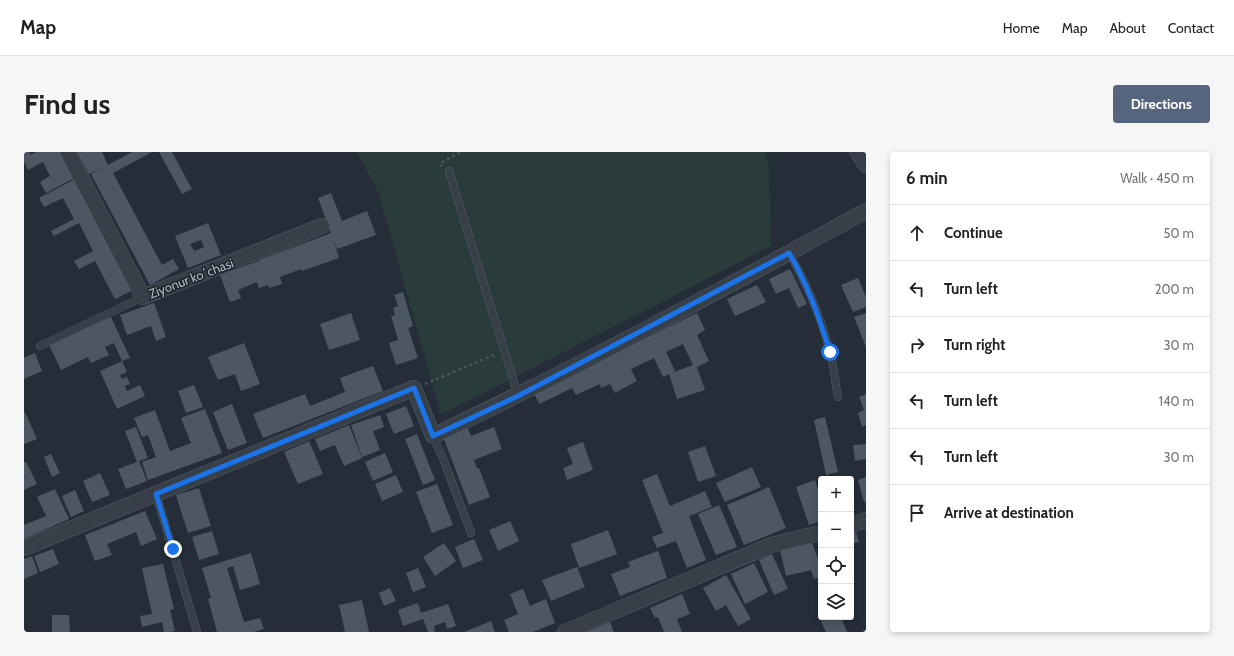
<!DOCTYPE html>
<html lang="en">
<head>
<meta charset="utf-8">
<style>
	:root { --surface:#fff; --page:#f6f6f6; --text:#222; --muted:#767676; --line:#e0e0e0; --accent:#54657d }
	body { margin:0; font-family:Cabin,sans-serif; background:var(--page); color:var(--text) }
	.controls { position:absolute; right:12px; bottom:12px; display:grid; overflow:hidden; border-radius:4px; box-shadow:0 2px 6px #0003 }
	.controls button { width:36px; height:36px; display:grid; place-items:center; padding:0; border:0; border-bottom:1px solid var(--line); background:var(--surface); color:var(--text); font:20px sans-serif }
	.stop { position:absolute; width:12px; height:12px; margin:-9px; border:3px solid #1a73e8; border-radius:50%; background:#fff }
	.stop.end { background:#1a73e8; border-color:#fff; box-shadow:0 1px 4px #0008 }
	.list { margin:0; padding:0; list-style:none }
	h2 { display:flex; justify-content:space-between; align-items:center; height:52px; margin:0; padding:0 16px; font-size:17px }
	h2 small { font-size:13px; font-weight:400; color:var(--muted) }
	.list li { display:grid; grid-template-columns:26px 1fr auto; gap:12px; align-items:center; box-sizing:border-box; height:56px; padding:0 16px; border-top:1px solid var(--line) }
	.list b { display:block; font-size:15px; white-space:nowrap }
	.list em { font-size:13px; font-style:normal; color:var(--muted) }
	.icon { flex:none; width:22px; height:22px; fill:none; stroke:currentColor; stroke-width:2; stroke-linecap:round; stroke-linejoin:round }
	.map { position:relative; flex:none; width:842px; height:480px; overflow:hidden; border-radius:4px }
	header { display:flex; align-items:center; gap:24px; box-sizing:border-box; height:56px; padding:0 20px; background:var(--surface); border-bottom:1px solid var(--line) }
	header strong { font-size:19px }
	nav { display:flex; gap:22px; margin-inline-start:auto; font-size:14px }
	.intro { display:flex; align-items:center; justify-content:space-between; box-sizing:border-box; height:96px; padding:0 24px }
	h1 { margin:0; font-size:28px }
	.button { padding:10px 18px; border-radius:4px; background:var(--accent); color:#fff; font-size:14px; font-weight:700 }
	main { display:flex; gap:24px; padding:0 24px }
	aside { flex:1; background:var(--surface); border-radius:4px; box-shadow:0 2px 6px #0003 }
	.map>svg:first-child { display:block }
</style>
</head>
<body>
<header>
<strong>Map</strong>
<nav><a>Home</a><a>Map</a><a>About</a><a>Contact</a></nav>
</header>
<div class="intro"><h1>Find us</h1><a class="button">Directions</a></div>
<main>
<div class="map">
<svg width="842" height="480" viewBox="0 0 842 480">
	<rect width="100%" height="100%" fill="#242d38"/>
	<path fill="#293b3b" d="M 333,0 L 741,0 L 745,15 L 747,94 L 417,263 L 355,42 Z"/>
	<g fill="#4d5763" fill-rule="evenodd">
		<path d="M 0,0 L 5,0 L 7,3 L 12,0 L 39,0 L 52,25 L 22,41 L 16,30 L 26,24 L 19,10 L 4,18 L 0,10 Z"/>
		<path d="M 53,0 L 78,0 L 84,13 L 108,0 L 128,0 L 89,21 L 138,113 L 149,107 L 155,117 L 126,133 L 67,22 L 82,14 L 65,22 Z"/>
		<path d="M 135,0 L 148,0 L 168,37 L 158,42 Z"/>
		<path d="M 53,26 L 111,137 L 91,147 L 71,109 L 55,117 L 50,109 L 69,99 L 55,71 L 30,84 L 27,79 L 50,67 L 39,46 L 20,55 L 15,46 Z"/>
		<path d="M 307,41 L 318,69 L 343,59 L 352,83 L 313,97 L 309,87 L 315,106 L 278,119 L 277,117 L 256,125 L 258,132 L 245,136 L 244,133 L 235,136 L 233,130 L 214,138 L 217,146 L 206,150 L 196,123 L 235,109 L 235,108 L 307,81 L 294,46 Z"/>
		<path d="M 184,71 L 197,103 L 164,116 L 151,84 ZM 177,88 L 180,95 L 170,99 L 166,92 Z"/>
		<path d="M 766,117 L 783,152 L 774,156 L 765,136 L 752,142 L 745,127 Z"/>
		<path d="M 834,126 L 842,145 L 842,155 L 829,160 L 817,133 Z"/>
		<path d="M 733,133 L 742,150 L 711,164 L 703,147 Z"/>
		<path d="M 379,140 L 389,174 L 384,176 L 394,206 L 372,213 L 365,191 L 374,188 L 367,164 L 371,163 L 369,156 L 374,154 L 370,143 Z"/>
		<path d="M 130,151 L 142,185 L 132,189 L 127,174 L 103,183 L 96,163 Z"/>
		<path d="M 327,161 L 336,188 L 305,198 L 296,172 Z"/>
		<path d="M 673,161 L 681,178 L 673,183 L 685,209 L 673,215 L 681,238 L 653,247 L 645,222 L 639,225 L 630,206 L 607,217 L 613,229 L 591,241 L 586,232 L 577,236 L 576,232 L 552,243 L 548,236 L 515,252 L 510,241 ZM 659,192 L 669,213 L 647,221 L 651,219 L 642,200 Z"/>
		<path d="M 842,161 L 842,195 L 830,165 Z"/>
		<path d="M 87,165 L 106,206 L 98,209 L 90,191 L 81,195 L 85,203 L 67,211 L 64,205 L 37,218 L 25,193 Z"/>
		<path d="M 220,191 L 236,232 L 217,239 L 211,222 L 194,228 L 184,205 Z"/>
		<path d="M 11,201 L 18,219 L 0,227 L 0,206 Z"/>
		<path d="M 98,209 L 103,220 L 96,223 L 98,227 L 103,225 L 106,232 L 101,234 L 103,239 L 116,233 L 121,244 L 93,257 L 76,219 Z"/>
		<path d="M 349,214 L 359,239 L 239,286 L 229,262 L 281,242 L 286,254 L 321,240 L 316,226 Z"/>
		<path d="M 170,233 L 179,255 L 162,261 L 154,239 Z"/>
		<path d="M 842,242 L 842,273 L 838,275 L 834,261 L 840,258 L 835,245 Z"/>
		<path d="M 208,252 L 223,291 L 204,298 L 189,260 Z"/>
		<path d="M 382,254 L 390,274 L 370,282 L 362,262 Z"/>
		<path d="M 181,257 L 198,301 L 124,328 L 118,310 L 132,305 L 124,283 L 118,285 L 110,266 L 131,258 L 146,299 L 167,291 L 157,266 Z"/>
		<path d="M 1,260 L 13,287 L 0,292 L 0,261 Z"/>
		<path d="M 356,263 L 360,275 L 349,279 L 356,298 L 338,305 L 327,273 Z"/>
		<path d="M 801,265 L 814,320 L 802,323 L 790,268 Z"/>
		<path d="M 442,272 L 447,284 L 470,275 L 478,297 L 450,308 L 453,316 L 455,316 L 466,345 L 445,353 L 418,282 Z"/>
		<path d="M 325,273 L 338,306 L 320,314 L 311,293 L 296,299 L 291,287 Z"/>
		<path d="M 112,275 L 124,306 L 115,309 L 123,329 L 102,337 L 94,317 L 113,310 L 101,279 Z"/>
		<path d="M 393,282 L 411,328 L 399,333 L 381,287 Z"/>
		<path d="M 285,289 L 299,322 L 274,332 L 260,300 Z"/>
		<path d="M 559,290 L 569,318 L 543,328 L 539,316 L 549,312 L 543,296 Z"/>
		<path d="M 842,292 L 842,307 L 831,309 L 829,293 Z"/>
		<path d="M 681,294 L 692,324 L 674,330 L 664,300 Z"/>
		<path d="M 361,301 L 369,320 L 349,329 L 341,310 Z"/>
		<path d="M 27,302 L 36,321 L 28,325 L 20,305 Z"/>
		<path d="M 0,310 L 2,310 L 13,332 L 0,338 Z"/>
		<path d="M 728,315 L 737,335 L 701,350 L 692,331 Z"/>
		<path d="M 76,321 L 86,343 L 68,350 L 59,329 Z"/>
		<path d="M 633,322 L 646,354 L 681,339 L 688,355 L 665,364 L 682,408 L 663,416 L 652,389 L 633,396 L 628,385 L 639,381 L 618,328 Z"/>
		<path d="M 372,323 L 379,340 L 358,349 L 351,332 Z"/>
		<path d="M 842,325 L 842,350 L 840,350 L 834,328 Z"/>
		<path d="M 791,328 L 797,347 L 797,369 L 785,373 L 772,335 Z"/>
		<path d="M 413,332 L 429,373 L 408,381 L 392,340 Z"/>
		<path d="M 745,335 L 762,376 L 720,393 L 703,353 Z"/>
		<path d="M 175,336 L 187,374 L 164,381 L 152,343 Z"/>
		<path d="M 31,337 L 45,367 L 0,387 L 0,373 L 22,364 L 13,345 Z"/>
		<path d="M 51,338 L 60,359 L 47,365 L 38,344 Z"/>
		<path d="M 695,353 L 713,395 L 692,403 L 674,362 Z"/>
		<path d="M 121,359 L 133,387 L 117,394 L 112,380 L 83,392 L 88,403 L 71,409 L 61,383 Z"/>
		<path d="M 486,369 L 495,389 L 474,399 L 465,378 Z"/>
		<path d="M 584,378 L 593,402 L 555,416 L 547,392 Z"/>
		<path d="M 188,379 L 195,402 L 175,408 L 168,385 Z"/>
		<path d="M 832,380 L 835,390 L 827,392 L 827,381 Z"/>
		<path d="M 450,387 L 459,408 L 439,416 L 431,395 Z"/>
		<path d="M 420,391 L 432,409 L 411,424 L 399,405 Z"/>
		<path d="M 788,391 L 797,414 L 797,425 L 790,427 L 787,418 L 762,424 L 756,398 Z"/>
		<path d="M 29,397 L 35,412 L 16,420 L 10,404 Z"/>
		<path d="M 634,399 L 643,426 L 596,444 L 587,422 L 606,415 L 604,410 Z"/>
		<path d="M 227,401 L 236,432 L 216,438 L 209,414 L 203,416 L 220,470 L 236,466 L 240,477 L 229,480 L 193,480 L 184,447 L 187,446 L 178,416 Z"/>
		<path d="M 748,402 L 764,437 L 750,443 L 735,408 Z"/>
		<path d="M 8,404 L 14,421 L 0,427 L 0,407 Z"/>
		<path d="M 730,411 L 744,440 L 721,452 L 707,422 Z"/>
		<path d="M 139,412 L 150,457 L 146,458 L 151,479 L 146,480 L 140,480 L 138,470 L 118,475 L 116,464 L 128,462 L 118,416 Z"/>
		<path d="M 553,415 L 561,435 L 527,449 L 518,428 Z"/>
		<path d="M 394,416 L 402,435 L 389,440 L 382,421 Z"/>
		<path d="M 702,423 L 727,467 L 714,474 L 702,453 L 692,459 L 679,436 Z"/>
		<path d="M 366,436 L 372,449 L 360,454 L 355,441 Z"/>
		<path d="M 499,437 L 506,454 L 522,447 L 531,471 L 509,480 L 485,480 L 480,468 L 494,462 L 486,442 Z"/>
		<path d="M 658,442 L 666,462 L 653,467 L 658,480 L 640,480 L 634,465 L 631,466 L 626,456 Z"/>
		<path d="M 338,448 L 345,480 L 321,480 L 315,453 Z"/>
		<path d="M 394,451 L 397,461 L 424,452 L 432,474 L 423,477 L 421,470 L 410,474 L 411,480 L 404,480 L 399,467 L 379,474 L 374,458 Z"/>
		<path d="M 28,463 L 45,463 L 46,480 L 28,480 Z"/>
		<path d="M 807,465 L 817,465 L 823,480 L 802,480 L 797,469 Z"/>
		<path d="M 467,469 L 471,480 L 440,480 Z"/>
		<path d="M 586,470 L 590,480 L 562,480 Z"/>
	</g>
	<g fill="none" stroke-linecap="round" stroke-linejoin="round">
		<defs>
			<g id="service">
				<path d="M 425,19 L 494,243"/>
				<path d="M 765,101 C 783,132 797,165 806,200 C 810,214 811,230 814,245"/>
				<path d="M 16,194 L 119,145"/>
				<path d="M 409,284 L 420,309 L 447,381"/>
				<path d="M 132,342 L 173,480"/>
			</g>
			<g id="minor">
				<path d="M 44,0 L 119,145 L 298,74"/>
				<path d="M 833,0 L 842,13"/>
				<path d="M 827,373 L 842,368"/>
				<path d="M 0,396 L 390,236 L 409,284 C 556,214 699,137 842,59"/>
				<path d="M 541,480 L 747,393 L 797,381"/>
			</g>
		</defs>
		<use href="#service" stroke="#565d66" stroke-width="8"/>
		<use href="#minor" stroke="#565d66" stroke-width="16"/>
		<g stroke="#465658" stroke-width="2.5" stroke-dasharray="3 3" stroke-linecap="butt">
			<path d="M 417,15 L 416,11 L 437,0"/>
			<path d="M 401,232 L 472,202"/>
		</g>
		<use href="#service" stroke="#373f48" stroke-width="7"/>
		<use href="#minor" stroke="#373f48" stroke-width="15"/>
	</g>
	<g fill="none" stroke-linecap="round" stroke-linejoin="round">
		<path stroke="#1a73e8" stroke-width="5" d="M 149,397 L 132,342 L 390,236 L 409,284 L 494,244 L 765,101 C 784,133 795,165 806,200"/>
	</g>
	<g text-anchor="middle" stroke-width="3" stroke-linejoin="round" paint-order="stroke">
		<g font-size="13" fill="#b3bac4" stroke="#1d242d">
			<text transform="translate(167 126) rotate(-21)" y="5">Ziyonur koʻchasi</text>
		</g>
	</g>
</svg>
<div class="controls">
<button>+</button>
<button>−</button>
<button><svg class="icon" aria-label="locate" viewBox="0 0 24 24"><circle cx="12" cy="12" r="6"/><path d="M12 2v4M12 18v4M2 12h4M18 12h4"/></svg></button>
<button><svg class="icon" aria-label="layers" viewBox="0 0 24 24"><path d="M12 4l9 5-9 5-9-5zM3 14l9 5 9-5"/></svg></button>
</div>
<div class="stop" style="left:806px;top:200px"></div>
<div class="stop end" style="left:149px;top:397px"></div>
</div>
<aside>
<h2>6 min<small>Walk · 450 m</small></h2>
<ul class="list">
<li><svg class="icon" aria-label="ahead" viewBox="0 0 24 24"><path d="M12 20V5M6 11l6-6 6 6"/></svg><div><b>Continue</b></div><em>50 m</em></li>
<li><svg class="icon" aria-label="left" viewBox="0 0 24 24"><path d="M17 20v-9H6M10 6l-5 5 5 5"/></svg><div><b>Turn left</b></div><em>200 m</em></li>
<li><svg class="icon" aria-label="right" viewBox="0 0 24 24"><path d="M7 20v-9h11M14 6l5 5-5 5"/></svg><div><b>Turn right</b></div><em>30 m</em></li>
<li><svg class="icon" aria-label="left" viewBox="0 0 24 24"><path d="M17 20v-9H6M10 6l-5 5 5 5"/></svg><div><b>Turn left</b></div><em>140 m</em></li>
<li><svg class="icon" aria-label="left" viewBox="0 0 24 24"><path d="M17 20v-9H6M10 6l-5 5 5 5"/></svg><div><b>Turn left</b></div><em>30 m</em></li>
<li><svg class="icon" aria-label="arrive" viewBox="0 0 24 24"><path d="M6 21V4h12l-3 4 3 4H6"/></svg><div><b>Arrive at destination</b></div></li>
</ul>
</aside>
</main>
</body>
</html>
